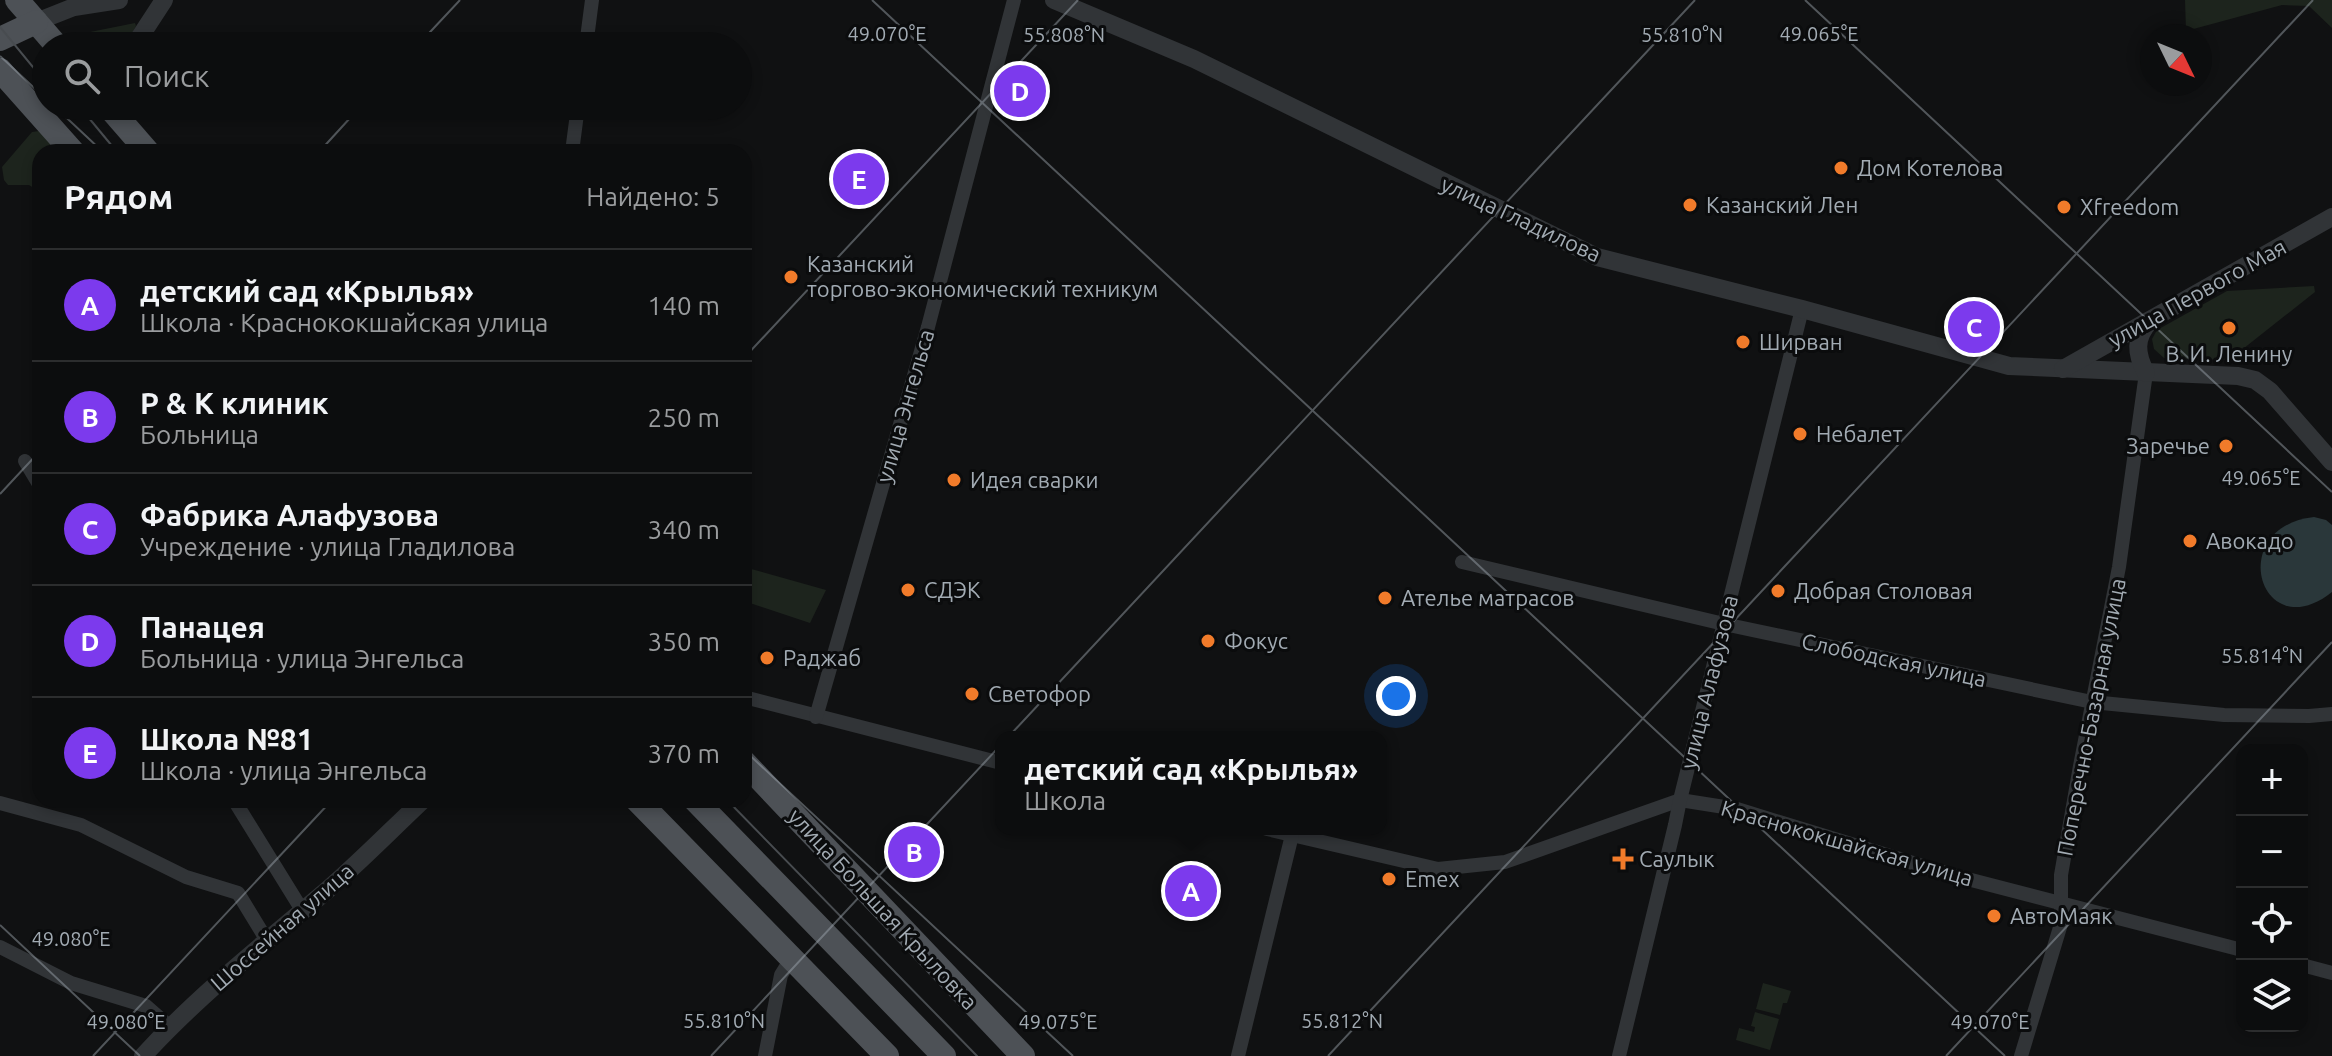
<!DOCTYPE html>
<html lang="ru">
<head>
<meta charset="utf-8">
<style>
	:root { --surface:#0c0d0e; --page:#1a1b1c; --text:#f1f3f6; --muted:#9a9c9e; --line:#2c2d2e; --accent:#7c3aed }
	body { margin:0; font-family:Ubuntu,sans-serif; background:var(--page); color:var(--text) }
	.controls { position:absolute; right:24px; bottom:24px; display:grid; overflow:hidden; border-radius:16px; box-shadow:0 4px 12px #0003 }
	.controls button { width:72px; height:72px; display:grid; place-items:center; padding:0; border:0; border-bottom:2px solid var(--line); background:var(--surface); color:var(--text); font:40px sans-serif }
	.compass { position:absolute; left:2140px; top:24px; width:72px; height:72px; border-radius:50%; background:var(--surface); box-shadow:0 4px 12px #0003; rotate:133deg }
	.you { position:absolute; left:1396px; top:696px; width:28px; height:28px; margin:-20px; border:6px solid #fff; border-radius:50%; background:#1a73e8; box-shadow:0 0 0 12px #1a73e833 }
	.badge { display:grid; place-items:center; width:52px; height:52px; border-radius:50%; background:var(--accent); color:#fff; font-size:26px; font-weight:700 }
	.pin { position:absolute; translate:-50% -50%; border:4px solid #fff; box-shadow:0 2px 8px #0006 }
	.popup { position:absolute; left:995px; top:731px; width:392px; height:104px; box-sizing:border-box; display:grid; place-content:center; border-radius:16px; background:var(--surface); filter:drop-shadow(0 2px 6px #0005); font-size:26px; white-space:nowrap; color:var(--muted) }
	.popup b { font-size:30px; color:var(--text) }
	.popup::after { content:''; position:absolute; left:50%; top:100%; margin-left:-16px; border:16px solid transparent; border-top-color:var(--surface) }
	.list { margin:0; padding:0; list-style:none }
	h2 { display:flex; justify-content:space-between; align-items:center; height:104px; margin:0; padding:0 32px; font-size:34px }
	h2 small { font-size:26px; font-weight:400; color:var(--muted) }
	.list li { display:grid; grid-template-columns:52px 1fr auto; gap:24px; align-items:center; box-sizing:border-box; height:112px; padding:0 32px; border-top:2px solid var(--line) }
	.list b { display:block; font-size:30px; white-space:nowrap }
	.list p { margin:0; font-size:26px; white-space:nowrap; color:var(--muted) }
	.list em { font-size:26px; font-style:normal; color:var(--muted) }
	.icon { flex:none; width:44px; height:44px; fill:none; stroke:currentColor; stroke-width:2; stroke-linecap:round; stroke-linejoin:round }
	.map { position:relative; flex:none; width:2332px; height:1056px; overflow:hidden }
	.search { position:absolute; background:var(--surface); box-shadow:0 4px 12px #0003; left:32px; top:32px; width:720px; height:88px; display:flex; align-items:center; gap:20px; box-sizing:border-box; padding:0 28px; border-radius:44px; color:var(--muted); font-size:30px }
	.panel { position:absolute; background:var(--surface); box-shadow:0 4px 12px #0003; left:32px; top:144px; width:720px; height:664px; border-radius:24px }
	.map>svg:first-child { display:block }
</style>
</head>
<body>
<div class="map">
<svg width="2332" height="1056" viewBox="0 0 2332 1056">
	<rect width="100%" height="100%" fill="#101112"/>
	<g fill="#1d241d">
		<path d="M 2185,0 L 2332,0 L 2332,28 L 2309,6 L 2282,5 L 2186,31 Z"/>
		<path d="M 135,23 L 136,26 L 125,46 L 76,46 L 74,44 L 85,33 Z"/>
		<path d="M 39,131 L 59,152 L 40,152 L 40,192 L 29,185 L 8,185 L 4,180 L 2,167 L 32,132 Z"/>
		<path d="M 2314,286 L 2315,292 L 2229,360 L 2164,358 L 2154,349 L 2152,339 L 2157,330 L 2227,291 Z"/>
		<path d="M 744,567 L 826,590 L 810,623 L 744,601 Z"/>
		<path d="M 1763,983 L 1791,991 L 1787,1003 L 1783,1003 L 1780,1015 L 1756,1009 Z"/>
		<path d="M 1755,1012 L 1779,1019 L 1770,1050 L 1736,1040 L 1739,1028 L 1754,1032 L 1755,1027 L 1751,1026 Z"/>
	</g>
	<path fill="#2a373a" d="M 2314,517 L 2326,520 L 2332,525 L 2332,592 C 2260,649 2224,527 2314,517 Z"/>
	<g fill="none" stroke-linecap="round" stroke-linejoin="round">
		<g stroke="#313437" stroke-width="14">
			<path d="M 586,46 L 592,0"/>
			<path d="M 572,152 L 578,106"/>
			<path d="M 25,461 L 40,486"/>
			<path d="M 1462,562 L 1724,624 L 2092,702 L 2224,715 L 2309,716 L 2332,714"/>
			<path d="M 744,697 L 1001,763"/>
			<path d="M 816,717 L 928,327 L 1014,0"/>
			<path d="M 234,800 L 302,910"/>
			<path d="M 0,803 L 81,825 L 186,877 L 238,893 L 266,939"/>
			<path d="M 1267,829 L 1438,869 L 1505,862 L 1680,800 L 1737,809 L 1952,875 L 2242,950"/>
			<path d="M 0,947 L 71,983 L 146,1006 L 170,1027"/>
			<path d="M 2302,965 L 2332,973"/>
			<path d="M 765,1056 L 781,975 L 791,959"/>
			<path d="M 1238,1056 L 1292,835"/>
			<path d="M 1619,1056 L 1675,825 L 1680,800 L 1802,309"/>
			<path d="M 2021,1056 L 2061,924 L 2061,875 L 2080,766 L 2119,567 L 2146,373"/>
		</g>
		<g stroke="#313437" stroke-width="18">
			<path d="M 1054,0 L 1194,59 L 1597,257 L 1802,309 L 2009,366 L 2238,376 L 2255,380 L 2270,391 L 2332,462"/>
			<path d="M 36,22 L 74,7 L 119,0"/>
			<path d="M 134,46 L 164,0"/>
			<path d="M 2063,369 L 2332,217"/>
			<path d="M 2146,373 C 2136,354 2134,338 2150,321"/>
			<path d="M 143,1056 C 198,996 262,945 325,892 C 359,863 390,831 423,800"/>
		</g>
		<g stroke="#4d5156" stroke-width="24">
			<path d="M 17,0 L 57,46"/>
			<path d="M 0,39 L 36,22"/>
			<path d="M 0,70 L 73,152"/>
			<path d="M 108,106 L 148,152"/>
			<path d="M 744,762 L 1023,1056"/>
			<path d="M 637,800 L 887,1056"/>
			<path d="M 695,800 L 944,1056"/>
		</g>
		<g stroke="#484c50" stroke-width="2">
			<path d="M 0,27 L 46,83"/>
			<path d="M 79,106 L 117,152"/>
			<path d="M 727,800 L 977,1056"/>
		</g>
	</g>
	<path fill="none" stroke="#a2abb3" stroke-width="2" stroke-opacity="0.45" d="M 872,0 L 2005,1056M 1805,0 L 2332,492M 417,46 L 460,0M 0,56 L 46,99M 54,106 L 103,152M 319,152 L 361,106M 744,358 L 1078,0M 0,494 L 40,451M 744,750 L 1073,1056M 0,925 L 140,1056M 93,1056 L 332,800M 711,1056 L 1695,0M 1328,1056 L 2313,0M 1946,1056 L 2332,642"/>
	<g fill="#f17b2a" stroke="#0b0c0d" stroke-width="3">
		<circle cx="1841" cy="168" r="8"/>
		<circle cx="1690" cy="205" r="8"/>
		<circle cx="2064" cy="207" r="8"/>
		<circle cx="791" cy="277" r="8"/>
		<circle cx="2229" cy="328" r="8"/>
		<circle cx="1743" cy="342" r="8"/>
		<circle cx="1800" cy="434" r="8"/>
		<circle cx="2226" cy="446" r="8"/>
		<circle cx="954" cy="480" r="8"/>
		<circle cx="2190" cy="541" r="8"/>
		<circle cx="908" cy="590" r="8"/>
		<circle cx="1778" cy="591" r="8"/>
		<circle cx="1385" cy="598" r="8"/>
		<circle cx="1208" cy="641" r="8"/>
		<circle cx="767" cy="658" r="8"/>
		<circle cx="972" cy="694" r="8"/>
		<path d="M1619 847h8v8h8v8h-8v8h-8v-8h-8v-8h8z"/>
		<circle cx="1389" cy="879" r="8"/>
		<circle cx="1994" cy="916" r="8"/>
	</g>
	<g text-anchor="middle" stroke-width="6" stroke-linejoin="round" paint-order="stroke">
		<g font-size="22" fill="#a2abb3" stroke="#0b0c0d" text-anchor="start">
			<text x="1857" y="176">Дом Котелова</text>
			<text x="1706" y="213">Казанский Лен</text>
			<text x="2080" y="215">Xfreedom</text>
			<text x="807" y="272">Казанский<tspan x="807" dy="25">торгово-экономический техникум</tspan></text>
			<text x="1759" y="350">Ширван</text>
			<text x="2229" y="362" text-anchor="middle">В. И. Ленину</text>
			<text x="1816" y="442">Небалет</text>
			<text x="2210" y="454" text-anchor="end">Заречье</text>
			<text x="970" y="488">Идея сварки</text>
			<text x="2206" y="549">Авокадо</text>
			<text x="924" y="598">СДЭК</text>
			<text x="1794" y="599">Добрая Столовая</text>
			<text x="1401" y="606">Ателье матрасов</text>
			<text x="1224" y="649">Фокус</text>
			<text x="783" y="666">Раджаб</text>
			<text x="988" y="702">Светофор</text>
			<text x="1639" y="867">Саулык</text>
			<text x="1405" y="887">Emex</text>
			<text x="2010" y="924">АвтоМаяк</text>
		</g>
		<g font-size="22" fill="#a2abb3" stroke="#0b0c0d">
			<text transform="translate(1521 219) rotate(25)" y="8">улица Гладилова</text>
			<text transform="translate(2197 293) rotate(-29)" y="8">улица Первого Мая</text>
			<text transform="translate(905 406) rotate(-74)" y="8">улица Энгельса</text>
			<text transform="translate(1894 660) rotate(12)" y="8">Слободская улица</text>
			<text transform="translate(1709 682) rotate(-76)" y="8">улица Алафузова</text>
			<text transform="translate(2091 717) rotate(-79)" y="8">Поперечно-Базарная улица</text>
			<text transform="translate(1847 843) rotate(16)" y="8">Краснококшайская улица</text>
			<text transform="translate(883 909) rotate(47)" y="8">улица Большая Крыловка</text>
			<text transform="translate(282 927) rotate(-41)" y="8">Шоссейная улица</text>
		</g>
	</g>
	<g font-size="20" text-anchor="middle" fill="#a2abb3" stroke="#0b0c0d" stroke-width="6" stroke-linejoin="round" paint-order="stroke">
		<text x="887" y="41">49.070°E</text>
		<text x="1819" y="41">49.065°E</text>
		<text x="1064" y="42">55.808°N</text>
		<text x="1682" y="42">55.810°N</text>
		<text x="2261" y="485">49.065°E</text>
		<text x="2262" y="663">55.814°N</text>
		<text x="71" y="946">49.080°E</text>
		<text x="724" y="1028">55.810°N</text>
		<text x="1342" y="1028">55.812°N</text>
		<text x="126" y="1029">49.080°E</text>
		<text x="1058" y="1029">49.075°E</text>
		<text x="1990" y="1029">49.070°E</text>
	</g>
</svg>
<div class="controls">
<button>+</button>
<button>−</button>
<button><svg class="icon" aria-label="locate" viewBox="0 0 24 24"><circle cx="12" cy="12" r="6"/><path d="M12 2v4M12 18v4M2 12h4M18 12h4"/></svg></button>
<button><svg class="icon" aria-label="layers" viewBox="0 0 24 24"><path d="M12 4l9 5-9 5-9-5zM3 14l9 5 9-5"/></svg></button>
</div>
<svg class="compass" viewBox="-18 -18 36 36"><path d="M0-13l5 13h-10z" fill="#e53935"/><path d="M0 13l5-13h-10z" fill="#9a9c9e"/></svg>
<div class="you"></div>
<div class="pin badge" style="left:1191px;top:891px">A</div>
<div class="popup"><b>детский сад «Крылья»</b>Школа</div>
<div class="pin badge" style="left:914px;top:852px">B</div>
<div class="pin badge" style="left:1974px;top:327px">C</div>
<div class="pin badge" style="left:1020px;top:91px">D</div>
<div class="pin badge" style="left:859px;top:179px">E</div>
<div class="search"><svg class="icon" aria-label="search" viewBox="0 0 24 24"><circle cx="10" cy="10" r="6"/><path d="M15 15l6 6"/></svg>Поиск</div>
<section class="panel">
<h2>Рядом<small>Найдено: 5</small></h2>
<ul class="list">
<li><span class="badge">A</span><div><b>детский сад «Крылья»</b><p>Школа · Краснококшайская улица</p></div><em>140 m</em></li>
<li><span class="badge">B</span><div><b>Р &amp; К клиник</b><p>Больница</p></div><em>250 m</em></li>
<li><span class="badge">C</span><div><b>Фабрика Алафузова</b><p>Учреждение · улица Гладилова</p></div><em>340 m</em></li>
<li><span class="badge">D</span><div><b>Панацея</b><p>Больница · улица Энгельса</p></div><em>350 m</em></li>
<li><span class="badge">E</span><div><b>Школа №81</b><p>Школа · улица Энгельса</p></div><em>370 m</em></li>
</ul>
</section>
</div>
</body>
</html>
